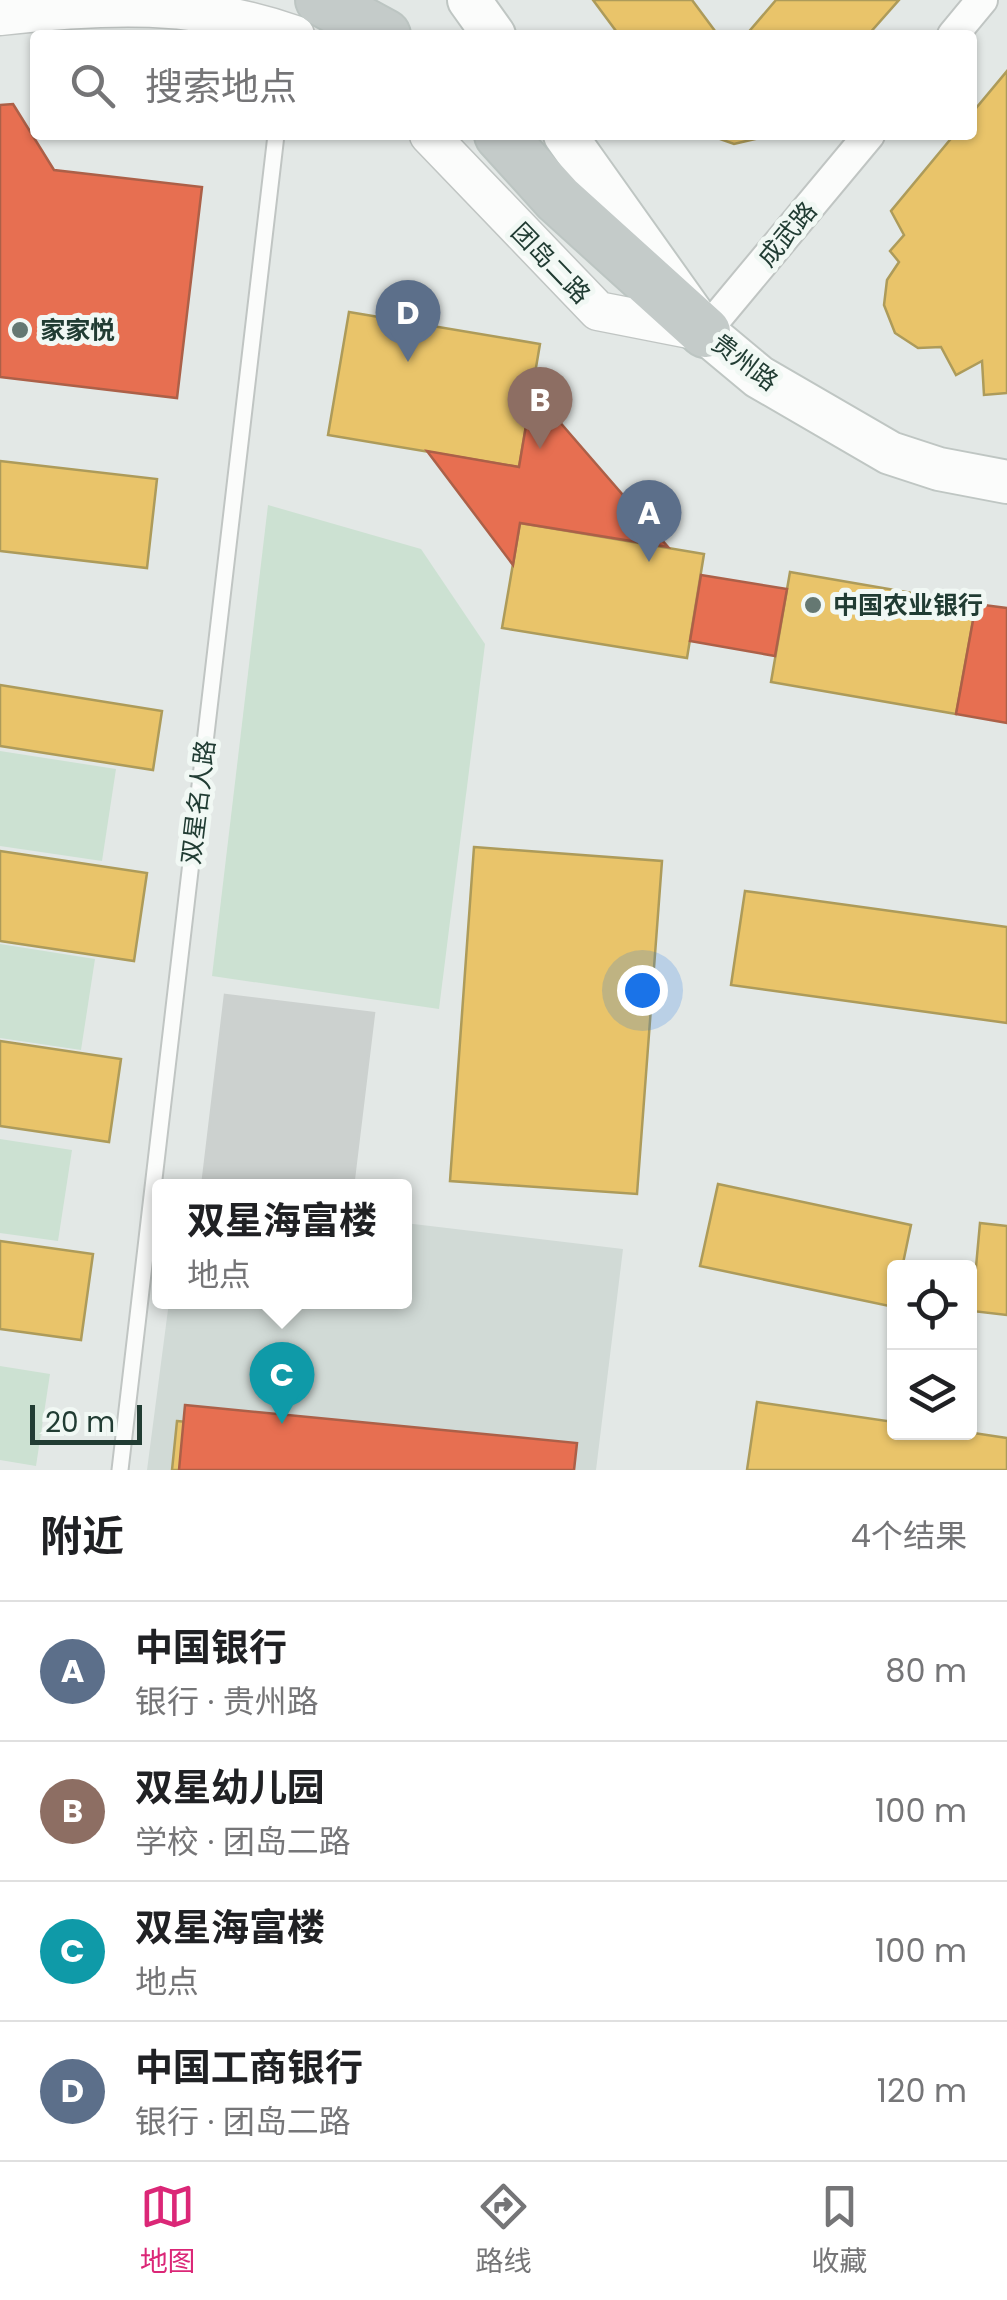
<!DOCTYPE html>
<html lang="zh">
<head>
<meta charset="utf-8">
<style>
	:root { --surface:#fff; --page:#f6f6f6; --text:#202124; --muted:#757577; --line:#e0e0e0; --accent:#db2777 }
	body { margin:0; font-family:Poppins,"Noto Sans SC",sans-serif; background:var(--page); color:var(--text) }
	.controls { position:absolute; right:30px; bottom:30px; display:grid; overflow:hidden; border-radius:10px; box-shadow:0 2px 8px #0004 }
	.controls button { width:90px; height:90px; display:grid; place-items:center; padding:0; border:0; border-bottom:2px solid var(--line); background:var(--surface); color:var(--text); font:50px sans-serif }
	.scale { position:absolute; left:30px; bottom:25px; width:112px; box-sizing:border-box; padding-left:10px; border:5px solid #213c33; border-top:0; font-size:28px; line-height:35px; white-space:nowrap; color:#213c33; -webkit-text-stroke:8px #f1f8f4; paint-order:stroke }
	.you { position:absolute; left:642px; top:990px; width:35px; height:35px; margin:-25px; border:8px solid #fff; border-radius:50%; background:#1a73e8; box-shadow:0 0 0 15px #1a73e833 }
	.badge { display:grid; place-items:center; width:65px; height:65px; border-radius:50%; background:var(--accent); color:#fff; font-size:32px; font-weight:700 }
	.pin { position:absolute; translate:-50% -82px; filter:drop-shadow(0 2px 5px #0008) }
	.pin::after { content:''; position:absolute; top:52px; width:35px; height:30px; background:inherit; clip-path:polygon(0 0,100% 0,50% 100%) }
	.popup { position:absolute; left:152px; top:1179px; width:260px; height:130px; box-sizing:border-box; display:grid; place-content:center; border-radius:10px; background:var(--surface); filter:drop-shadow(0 2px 8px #0005); font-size:32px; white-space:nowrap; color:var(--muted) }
	.popup b { font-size:38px; color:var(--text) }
	.popup::after { content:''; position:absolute; left:50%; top:100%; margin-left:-20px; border:20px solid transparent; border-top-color:var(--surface) }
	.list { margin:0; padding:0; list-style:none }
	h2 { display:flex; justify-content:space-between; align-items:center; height:130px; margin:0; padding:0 40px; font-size:42px }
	h2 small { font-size:32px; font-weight:400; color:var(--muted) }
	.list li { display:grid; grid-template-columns:65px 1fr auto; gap:30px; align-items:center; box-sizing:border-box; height:140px; padding:0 40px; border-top:2px solid var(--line) }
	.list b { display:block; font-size:38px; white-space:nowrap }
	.list p { margin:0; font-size:32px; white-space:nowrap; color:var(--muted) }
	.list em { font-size:32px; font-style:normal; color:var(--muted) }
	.icon { flex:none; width:55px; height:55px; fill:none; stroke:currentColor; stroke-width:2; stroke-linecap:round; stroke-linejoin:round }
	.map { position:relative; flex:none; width:1007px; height:1470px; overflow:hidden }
	.search { position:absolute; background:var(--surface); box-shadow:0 2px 8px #0004; left:30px; right:30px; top:30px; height:110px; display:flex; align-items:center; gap:25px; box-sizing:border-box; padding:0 35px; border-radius:10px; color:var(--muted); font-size:38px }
	.sheet { height:690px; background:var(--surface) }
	nav { display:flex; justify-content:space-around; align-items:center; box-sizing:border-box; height:140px; border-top:2px solid var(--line); background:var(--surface); font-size:28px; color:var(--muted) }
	nav a { display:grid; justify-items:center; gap:5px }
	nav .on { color:var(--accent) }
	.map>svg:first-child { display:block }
</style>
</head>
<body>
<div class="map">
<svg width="1007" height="1470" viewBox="0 0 1007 1470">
	<rect width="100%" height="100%" fill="#e3e8e6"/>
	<path fill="#d1dad6" d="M 405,1223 L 623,1249 L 596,1470 L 147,1470 L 169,1302 L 404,1302 Z"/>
	<g fill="#cce1d2">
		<path d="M 268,505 L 421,549 L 485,644 L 439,1009 L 212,976 Z"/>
		<path d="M 0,751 L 116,769 L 102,861 L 0,846 Z"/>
		<path d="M 0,944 L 95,959 L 81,1050 L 0,1038 Z"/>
		<path d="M 0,1139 L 72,1150 L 58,1241 L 0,1233 Z"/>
		<path d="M 0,1366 L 50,1374 L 36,1466 L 0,1460 Z"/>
	</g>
	<g fill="#e9c46a" stroke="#ad9b5a" stroke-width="2.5">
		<path d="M 593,0 L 692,0 L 718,35 L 619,35 Z"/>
		<path d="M 776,0 L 899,0 L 868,35 L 746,35 Z"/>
		<path d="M 1007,71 L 1007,393 L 984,395 L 982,361 L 956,375 L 941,347 L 918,348 L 895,333 L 884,305 L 887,280 L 899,262 L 890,251 L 904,235 L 891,211 L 954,135 L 972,135 L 972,113 Z"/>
		<path d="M 709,135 L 772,135 L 734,144 Z"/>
		<path d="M 349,312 L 540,344 L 519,467 L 328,435 Z"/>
		<path d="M 0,461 L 157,479 L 147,568 L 0,551 Z"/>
		<path d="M 520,523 L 704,554 L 687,658 L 502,628 Z"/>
		<path d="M 790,572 L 976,604 L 956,714 L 771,682 Z"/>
		<path d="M 0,685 L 162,711 L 153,770 L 0,746 Z"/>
		<path d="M 474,847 L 662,861 L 637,1194 L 450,1181 Z"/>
		<path d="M 0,851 L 147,873 L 134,961 L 0,941 Z"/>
		<path d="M 745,891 L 1007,927 L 1007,1023 L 731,985 Z"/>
		<path d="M 0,1041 L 121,1059 L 109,1142 L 0,1126 Z"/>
		<path d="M 718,1184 L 911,1225 L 902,1268 L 894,1268 L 894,1307 L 700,1266 Z"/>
		<path d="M 980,1223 L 1007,1226 L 1007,1315 L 972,1311 Z"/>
		<path d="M 0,1241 L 93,1254 L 81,1340 L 0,1329 Z"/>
		<path d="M 757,1402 L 894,1422 L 894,1432 L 967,1432 L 1007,1438 L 1007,1470 L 747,1470 Z"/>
		<path d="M 177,1421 L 339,1437 L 335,1470 L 172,1470 Z"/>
		<path d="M 426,1444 L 556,1461 L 555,1470 L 423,1470 Z"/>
	</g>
	<g fill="#e76f51" stroke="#ac6048" stroke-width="2.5">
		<path d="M 13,104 L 54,170 L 202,187 L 177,398 L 0,377 L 0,105 Z"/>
		<path d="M 532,390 L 668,547 L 520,523 L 513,565 L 427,451 L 519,467 Z"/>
		<path d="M 701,575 L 787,589 L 775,656 L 690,641 Z"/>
		<path d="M 976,604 L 1007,608 L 1007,723 L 956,714 Z"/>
		<path d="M 185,1405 L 577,1443 L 574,1470 L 179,1470 Z"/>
	</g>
	<path fill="#ccd1cf" stroke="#ccd1cf" stroke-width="2.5" d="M 225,995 L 374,1013 L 353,1186 L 262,1186 L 203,1179 Z"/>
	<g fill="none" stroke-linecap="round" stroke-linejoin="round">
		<defs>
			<path id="service" d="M 120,1470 L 276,135"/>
			<g id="minor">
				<path d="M 953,35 L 982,0"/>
				<path d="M 705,332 L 869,135"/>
			</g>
			<g id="tertiary">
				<path d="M 0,16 C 106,4 195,0 295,35"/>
				<path d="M 429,135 L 598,311 L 705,332"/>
			</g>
			<g id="secondary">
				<path d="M 469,0 L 494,35"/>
				<path d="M 565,135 L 705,332 L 759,377 L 890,453 L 939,469 L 1007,482"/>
			</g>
			<g id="trunk">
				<path d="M 321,0 L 385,35"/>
				<path d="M 500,135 L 558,199 L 705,332"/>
			</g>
		</defs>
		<use href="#service" stroke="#c0c5c3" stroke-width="19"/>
		<use href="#minor" stroke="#c0c5c3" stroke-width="34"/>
		<use href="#tertiary" stroke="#c0c5c3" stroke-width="41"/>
		<use href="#secondary" stroke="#bfc6c3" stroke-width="46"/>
		<use href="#trunk" stroke="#bcc5c2" stroke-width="54"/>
		<use href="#service" stroke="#fbfcfb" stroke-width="15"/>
		<use href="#minor" stroke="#fbfcfb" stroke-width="30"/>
		<use href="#tertiary" stroke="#fbfcfb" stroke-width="38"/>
		<use href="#secondary" stroke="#fbfcfb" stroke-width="42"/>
		<use href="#trunk" stroke="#c4cbc9" stroke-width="50"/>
	</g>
	<g fill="#657872" stroke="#f1f8f4" stroke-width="4">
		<circle cx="20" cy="330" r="10"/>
		<circle cx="813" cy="605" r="10"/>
	</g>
	<g text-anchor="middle" stroke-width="10" stroke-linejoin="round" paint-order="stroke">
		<g font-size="25" fill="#213c33" stroke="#f1f8f4">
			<text transform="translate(787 234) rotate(-50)" y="9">成武路</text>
			<text transform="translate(551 263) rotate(46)" y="9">团岛二路</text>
			<text transform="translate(745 362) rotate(37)" y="9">贵州路</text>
			<text transform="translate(198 802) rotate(-83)" y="9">双星名人路</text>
		</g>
		<g font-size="25" font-weight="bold" fill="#213c33" stroke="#f1f8f4" text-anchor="start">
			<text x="40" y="339">家家悦</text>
			<text x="833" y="614">中国农业银行</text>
		</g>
	</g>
</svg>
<div class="controls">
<button><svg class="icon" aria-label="locate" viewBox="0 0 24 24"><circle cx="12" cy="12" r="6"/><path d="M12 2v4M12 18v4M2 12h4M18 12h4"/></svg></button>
<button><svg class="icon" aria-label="layers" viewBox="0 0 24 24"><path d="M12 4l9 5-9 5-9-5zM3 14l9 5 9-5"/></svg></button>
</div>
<div class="scale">20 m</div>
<div class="you"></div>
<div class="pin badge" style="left:649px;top:562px;background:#5c6f8a">A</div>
<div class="pin badge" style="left:540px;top:449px;background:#8d6e63">B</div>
<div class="pin badge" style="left:282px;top:1424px;background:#0f9aa8">C</div>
<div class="popup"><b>双星海富楼</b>地点</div>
<div class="pin badge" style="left:408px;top:362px;background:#5c6f8a">D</div>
<div class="search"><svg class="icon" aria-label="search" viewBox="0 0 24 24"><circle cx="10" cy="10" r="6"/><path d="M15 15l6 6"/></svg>搜索地点</div>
</div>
<section class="sheet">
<h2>附近<small>4个结果</small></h2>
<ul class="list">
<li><span class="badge" style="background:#5c6f8a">A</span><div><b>中国银行</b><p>银行 · 贵州路</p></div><em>80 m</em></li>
<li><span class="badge" style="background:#8d6e63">B</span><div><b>双星幼儿园</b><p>学校 · 团岛二路</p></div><em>100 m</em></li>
<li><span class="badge" style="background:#0f9aa8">C</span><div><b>双星海富楼</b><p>地点</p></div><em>100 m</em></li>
<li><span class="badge" style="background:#5c6f8a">D</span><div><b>中国工商银行</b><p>银行 · 团岛二路</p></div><em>120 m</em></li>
</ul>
</section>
<nav>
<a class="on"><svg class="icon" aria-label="map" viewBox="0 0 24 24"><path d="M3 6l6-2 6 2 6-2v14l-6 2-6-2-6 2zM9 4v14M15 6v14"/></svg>地图</a>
<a><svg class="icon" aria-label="directions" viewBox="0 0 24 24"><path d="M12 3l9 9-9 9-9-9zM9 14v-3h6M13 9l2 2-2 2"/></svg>路线</a>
<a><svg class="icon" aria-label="saved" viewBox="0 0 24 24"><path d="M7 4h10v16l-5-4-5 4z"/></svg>收藏</a>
</nav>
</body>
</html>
